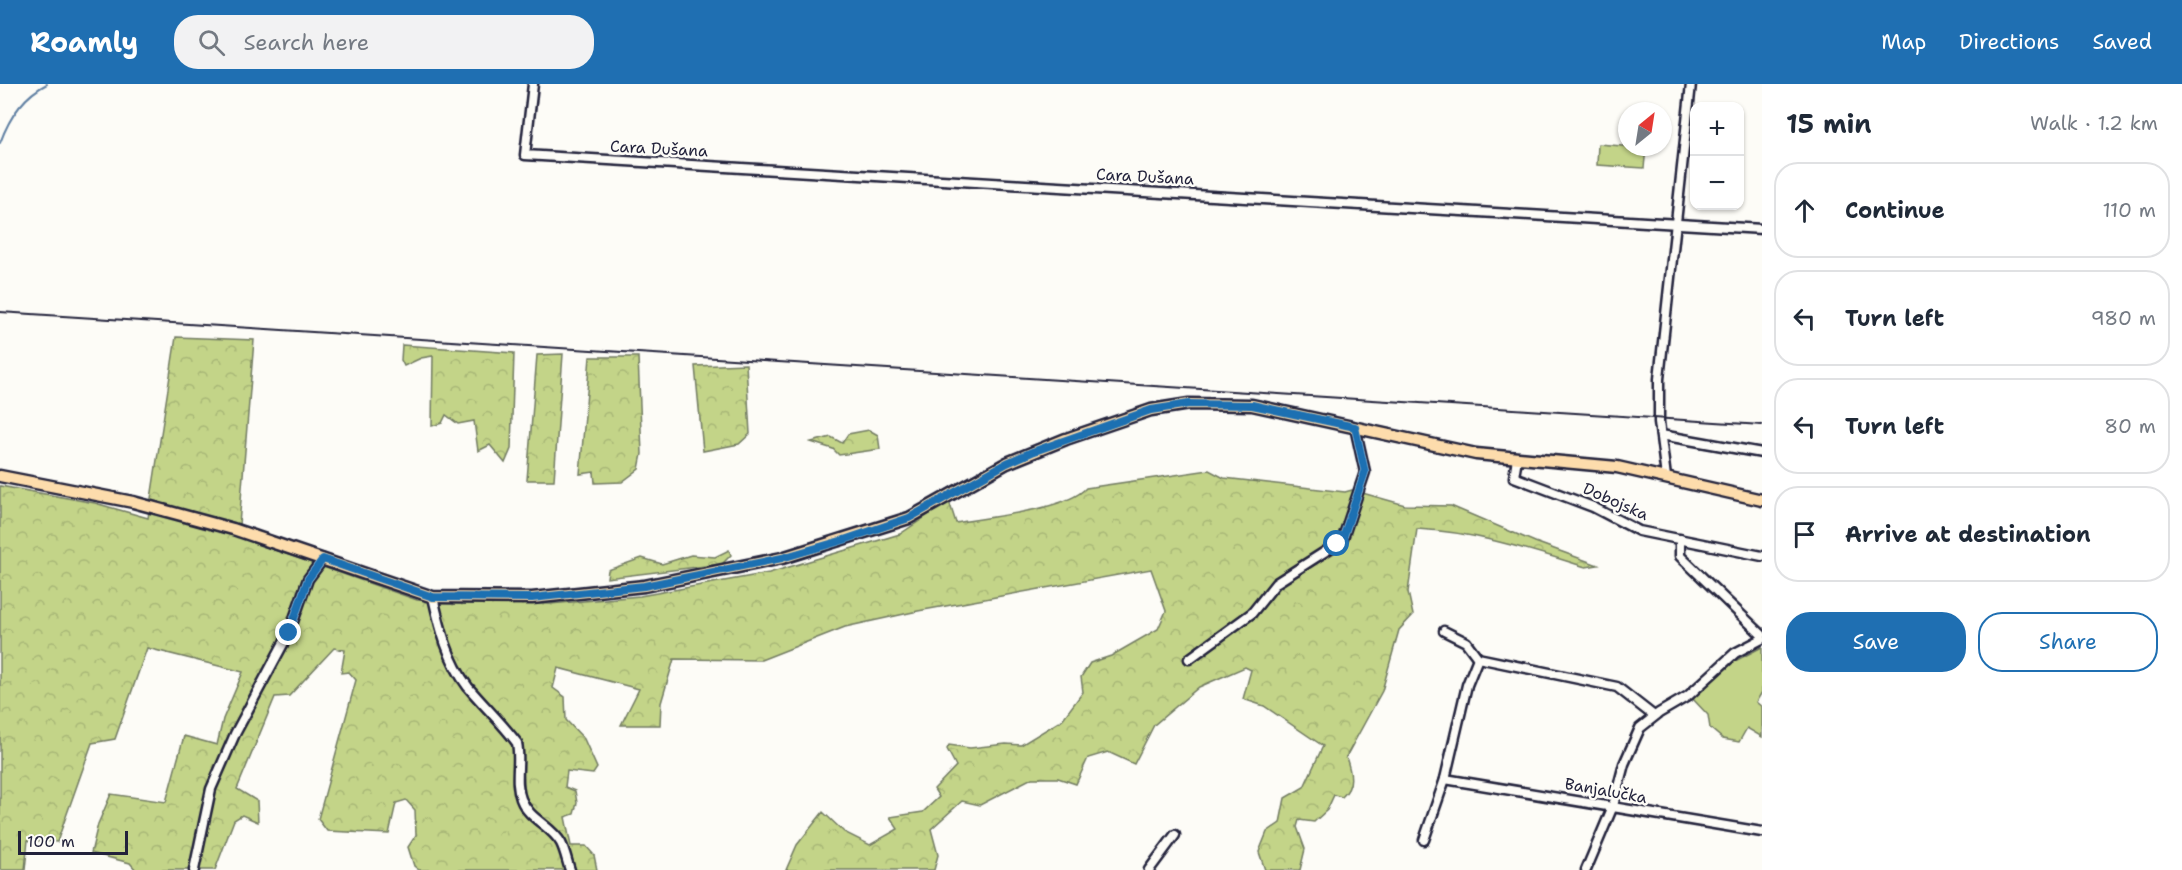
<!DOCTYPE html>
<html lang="en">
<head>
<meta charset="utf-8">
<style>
	:root { --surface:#fff; --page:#f2f2f3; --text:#1f2937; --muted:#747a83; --line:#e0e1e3; --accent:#1f6fb2 }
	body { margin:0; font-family:"Shantell Sans",sans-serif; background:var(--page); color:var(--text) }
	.controls { position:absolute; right:18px; top:18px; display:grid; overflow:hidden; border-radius:12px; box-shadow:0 2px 4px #0004 }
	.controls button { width:54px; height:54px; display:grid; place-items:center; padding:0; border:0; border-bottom:2px solid var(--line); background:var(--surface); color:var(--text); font:30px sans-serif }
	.compass { position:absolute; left:1618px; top:18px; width:54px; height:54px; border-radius:50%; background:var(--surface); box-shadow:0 2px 4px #0004; rotate:30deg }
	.scale { position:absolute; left:18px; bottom:15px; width:110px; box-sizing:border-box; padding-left:6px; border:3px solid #22223b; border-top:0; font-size:16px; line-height:21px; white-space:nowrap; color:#22223b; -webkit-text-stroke:4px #fdfcf7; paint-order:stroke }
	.stop { position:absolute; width:18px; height:18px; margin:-14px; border:4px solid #1f6fb2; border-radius:50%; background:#fff }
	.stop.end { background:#1f6fb2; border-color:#fff; box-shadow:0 2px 6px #0008 }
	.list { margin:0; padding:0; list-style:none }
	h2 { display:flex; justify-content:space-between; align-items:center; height:78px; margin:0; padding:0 24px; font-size:26px }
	h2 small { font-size:20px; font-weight:400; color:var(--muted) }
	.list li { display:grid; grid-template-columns:39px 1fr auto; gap:18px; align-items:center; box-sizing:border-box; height:96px; margin:0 12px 12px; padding:0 12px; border:2px solid var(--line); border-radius:24px }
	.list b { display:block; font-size:22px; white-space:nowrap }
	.list em { font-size:20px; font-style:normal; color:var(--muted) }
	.actions { display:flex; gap:12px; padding:18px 24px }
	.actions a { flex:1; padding:14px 0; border:2px solid var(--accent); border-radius:24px; text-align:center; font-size:21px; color:var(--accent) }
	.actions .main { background:var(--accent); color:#fff }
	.icon { flex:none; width:33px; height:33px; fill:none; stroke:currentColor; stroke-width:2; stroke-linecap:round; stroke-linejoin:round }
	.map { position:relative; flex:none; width:1762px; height:786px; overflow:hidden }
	header { display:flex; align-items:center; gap:36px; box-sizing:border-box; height:84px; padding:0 30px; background:var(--accent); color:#fff }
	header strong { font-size:28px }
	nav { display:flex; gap:33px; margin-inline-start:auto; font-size:21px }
	.search { width:420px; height:54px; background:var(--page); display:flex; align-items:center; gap:15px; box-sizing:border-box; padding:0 21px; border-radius:24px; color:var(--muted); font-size:22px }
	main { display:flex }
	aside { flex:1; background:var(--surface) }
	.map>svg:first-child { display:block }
</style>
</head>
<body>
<header>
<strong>Roamly</strong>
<div class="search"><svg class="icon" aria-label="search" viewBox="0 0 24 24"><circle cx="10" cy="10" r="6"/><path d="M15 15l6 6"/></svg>Search here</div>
<nav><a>Map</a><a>Directions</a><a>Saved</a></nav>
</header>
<main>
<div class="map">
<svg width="1762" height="786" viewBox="0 0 1762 786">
	<defs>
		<pattern id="forest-crowns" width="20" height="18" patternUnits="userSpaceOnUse" patternTransform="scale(1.5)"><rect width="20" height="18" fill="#c3d488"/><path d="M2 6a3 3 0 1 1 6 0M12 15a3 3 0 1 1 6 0" fill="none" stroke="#a7b676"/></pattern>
	</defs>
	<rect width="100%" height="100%" fill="#fdfcf7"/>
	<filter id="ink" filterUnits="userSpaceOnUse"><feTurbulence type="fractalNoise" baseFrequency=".0167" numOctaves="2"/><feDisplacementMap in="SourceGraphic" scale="12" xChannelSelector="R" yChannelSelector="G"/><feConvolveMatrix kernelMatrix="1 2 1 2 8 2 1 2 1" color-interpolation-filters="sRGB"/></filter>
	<g filter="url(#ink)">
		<g fill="#c3d488" stroke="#727b62" stroke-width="1.5">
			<path d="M 1598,60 L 1646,64 L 1644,84 L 1597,81 Z"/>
			<path d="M 1762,563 L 1762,608 L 1756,618 L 1762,623 L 1762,653 L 1747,644 L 1739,658 L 1723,655 L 1710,644 L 1708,631 L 1692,614 L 1735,577 Z"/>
		</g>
		<g fill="url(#forest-crowns)" stroke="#727b62" stroke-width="1.5">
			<path d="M 176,253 L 254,256 L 238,453 L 417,516 L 550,520 L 640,512 L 769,489 L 900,450 L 949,417 L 956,439 C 987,433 1066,426 1086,404 L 1209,386 L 1224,394 L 1345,408 L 1352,406 L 1405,421 L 1451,422 L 1535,458 L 1598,481 L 1586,483 C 1530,466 1476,448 1417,445 L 1408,508 L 1413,531 L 1399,546 L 1382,607 L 1346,673 C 1351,688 1355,701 1342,713 L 1334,711 L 1327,726 L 1314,738 L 1299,736 L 1297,743 L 1305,765 L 1300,786 L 1265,786 L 1259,768 L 1267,748 L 1280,739 L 1285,714 L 1304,703 L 1323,662 L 1264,622 L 1243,615 L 1251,586 L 1245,583 L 1199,603 L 1154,641 L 1134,680 L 1108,668 L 1088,674 L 1076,700 L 1058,694 L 1032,694 L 980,721 L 962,717 L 931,745 L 938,771 L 934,786 L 786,786 L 797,761 L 823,728 L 844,748 L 870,761 L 898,745 L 890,733 L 923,728 L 939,713 L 934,705 L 956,682 L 947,665 L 949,661 L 970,664 L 1006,660 L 1021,661 L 1062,636 L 1083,608 L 1081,593 L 1090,579 L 1111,572 L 1158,545 L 1166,527 L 1151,485 L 918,527 L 845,543 L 761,576 L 674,575 L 661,619 L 660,641 L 621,641 L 639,605 L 558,584 L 553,604 L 565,613 L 566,636 L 584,655 L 597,684 L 593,690 L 567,687 L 565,703 L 575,707 L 577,719 L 574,730 L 565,733 L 571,762 L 586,762 L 594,771 L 597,786 L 419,786 L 414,782 L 408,763 L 416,751 L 415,726 L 406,716 L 396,719 L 389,750 L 327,747 L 318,735 L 356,596 L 349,588 L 341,589 L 345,566 L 334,564 L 289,612 L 275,613 L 237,705 L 257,717 L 258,738 L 242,731 L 234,736 L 215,786 L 136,786 L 130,779 L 91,769 L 98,740 L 111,710 L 166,718 L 184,652 L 217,661 L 223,635 L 243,588 L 147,564 L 115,655 L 92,659 L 57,758 L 28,756 L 25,786 L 0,786 L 0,402 L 95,419 L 148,434 Z"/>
			<path d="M 402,261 L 514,269 L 511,365 L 505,379 L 490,361 L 478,367 L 474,337 L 458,340 L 446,331 L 442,339 L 432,342 L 433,272 L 421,274 L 404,282 L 401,276 Z"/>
			<path d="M 563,270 L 554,396 L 527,396 L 537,271 Z"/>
			<path d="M 590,273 L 638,273 L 642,370 L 639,385 L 622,398 L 595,399 L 594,388 L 580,390 Z"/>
			<path d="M 746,280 L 750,350 L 739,360 L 703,367 L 695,282 Z"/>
			<path d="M 869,346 L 878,351 L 880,365 L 839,371 L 833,365 L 811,358 L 831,353 L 842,359 L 848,350 Z"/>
			<path d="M 729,466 L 731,471 L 722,480 L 607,494 L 608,486 L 642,474 L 662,480 L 691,471 L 715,473 Z"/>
		</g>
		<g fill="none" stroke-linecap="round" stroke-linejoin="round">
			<path stroke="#6180a3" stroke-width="2" d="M 0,59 C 9,34 23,12 47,0"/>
			<defs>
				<g id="minor">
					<path d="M 533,0 L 525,71 L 1762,145"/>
					<path d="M 1661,351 L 1762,369"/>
					<path d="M 1517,374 L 1514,393 L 1593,423 L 1639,447 L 1762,472"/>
					<path d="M 1666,393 L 1659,338 L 1659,295 L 1691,0"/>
					<path d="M 1680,455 L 1680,472 L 1762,551"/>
					<path d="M 433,513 C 440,544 448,577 468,603 C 484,622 502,639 517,659 C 521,678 514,696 521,715 C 529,736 551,741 561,759 C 565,767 567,777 570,786"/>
					<path d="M 1444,547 L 1466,558 L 1478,574"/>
					<path d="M 1189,575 L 1252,529 L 1276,499 L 1337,460 L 1343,454 L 1365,388 L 1355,343"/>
					<path d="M 1445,695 L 1762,748"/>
					<path d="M 1424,756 L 1445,695 L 1467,601 L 1478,574 L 1617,603 L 1654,632"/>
					<path d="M 194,786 L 211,705 L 235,650 L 289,549 L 308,495 L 323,475"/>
					<path d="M 1149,786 L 1175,751"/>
					<path d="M 1586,786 L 1613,722 L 1624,680 L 1640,644 L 1659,629 L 1688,612 L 1735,569 L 1762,555"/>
				</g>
				<path id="major" d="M 0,392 L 133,418 L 233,445 L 433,513 L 532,514 L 644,502 L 782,474 L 909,434 L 1007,379 L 1066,355 L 1151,326 L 1189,320 L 1252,321 L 1476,370 L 1617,383 L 1762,416"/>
			</defs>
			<use href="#minor" stroke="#22223b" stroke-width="13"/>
			<use href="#major" stroke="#22223b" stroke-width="15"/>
			<use href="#minor" stroke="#fdfcf7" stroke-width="8"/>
			<use href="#major" stroke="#fddcac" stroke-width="10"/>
			<path stroke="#22223b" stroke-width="2" d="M 0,228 L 1762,341"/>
		</g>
	</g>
	<g fill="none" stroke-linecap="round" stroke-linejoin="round" filter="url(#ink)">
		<path stroke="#1f6fb2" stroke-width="8" d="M 289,549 L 308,495 L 323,475 L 433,513 L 532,514 L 644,502 L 782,474 L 844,456 L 909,434 L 1007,379 L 1032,368 L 1151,326 L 1189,320 L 1252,321 L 1355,343 L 1365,388 L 1343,454 L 1337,460"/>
	</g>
	<g text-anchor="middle" stroke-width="5" stroke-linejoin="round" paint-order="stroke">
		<g font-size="16" fill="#22223b" stroke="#fdfcf7">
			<text transform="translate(659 64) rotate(3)" y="6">Cara Dušana</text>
			<text transform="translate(1145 92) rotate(3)" y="6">Cara Dušana</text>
			<text transform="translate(1616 417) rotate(24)" y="6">Dobojska</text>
			<text transform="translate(1606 706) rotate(10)" y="6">Banjalučka</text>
		</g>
	</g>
</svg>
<div class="controls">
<button>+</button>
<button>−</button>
</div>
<svg class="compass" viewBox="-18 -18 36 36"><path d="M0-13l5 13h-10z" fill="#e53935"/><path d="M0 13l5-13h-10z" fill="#747a83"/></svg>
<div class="scale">100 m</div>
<div class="stop" style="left:1337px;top:460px"></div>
<div class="stop end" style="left:289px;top:549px"></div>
</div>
<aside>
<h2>15 min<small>Walk · 1.2 km</small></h2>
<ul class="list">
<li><svg class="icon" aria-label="ahead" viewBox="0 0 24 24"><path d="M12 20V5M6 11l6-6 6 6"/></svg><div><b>Continue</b></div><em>110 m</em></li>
<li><svg class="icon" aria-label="left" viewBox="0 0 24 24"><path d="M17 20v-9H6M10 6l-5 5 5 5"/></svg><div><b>Turn left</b></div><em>980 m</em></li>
<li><svg class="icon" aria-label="left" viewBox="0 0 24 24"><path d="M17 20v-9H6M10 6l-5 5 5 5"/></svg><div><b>Turn left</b></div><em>80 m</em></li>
<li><svg class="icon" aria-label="arrive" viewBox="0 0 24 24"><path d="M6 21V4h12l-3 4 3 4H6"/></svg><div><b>Arrive at destination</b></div></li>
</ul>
<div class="actions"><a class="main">Save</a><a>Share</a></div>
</aside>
</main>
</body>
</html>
